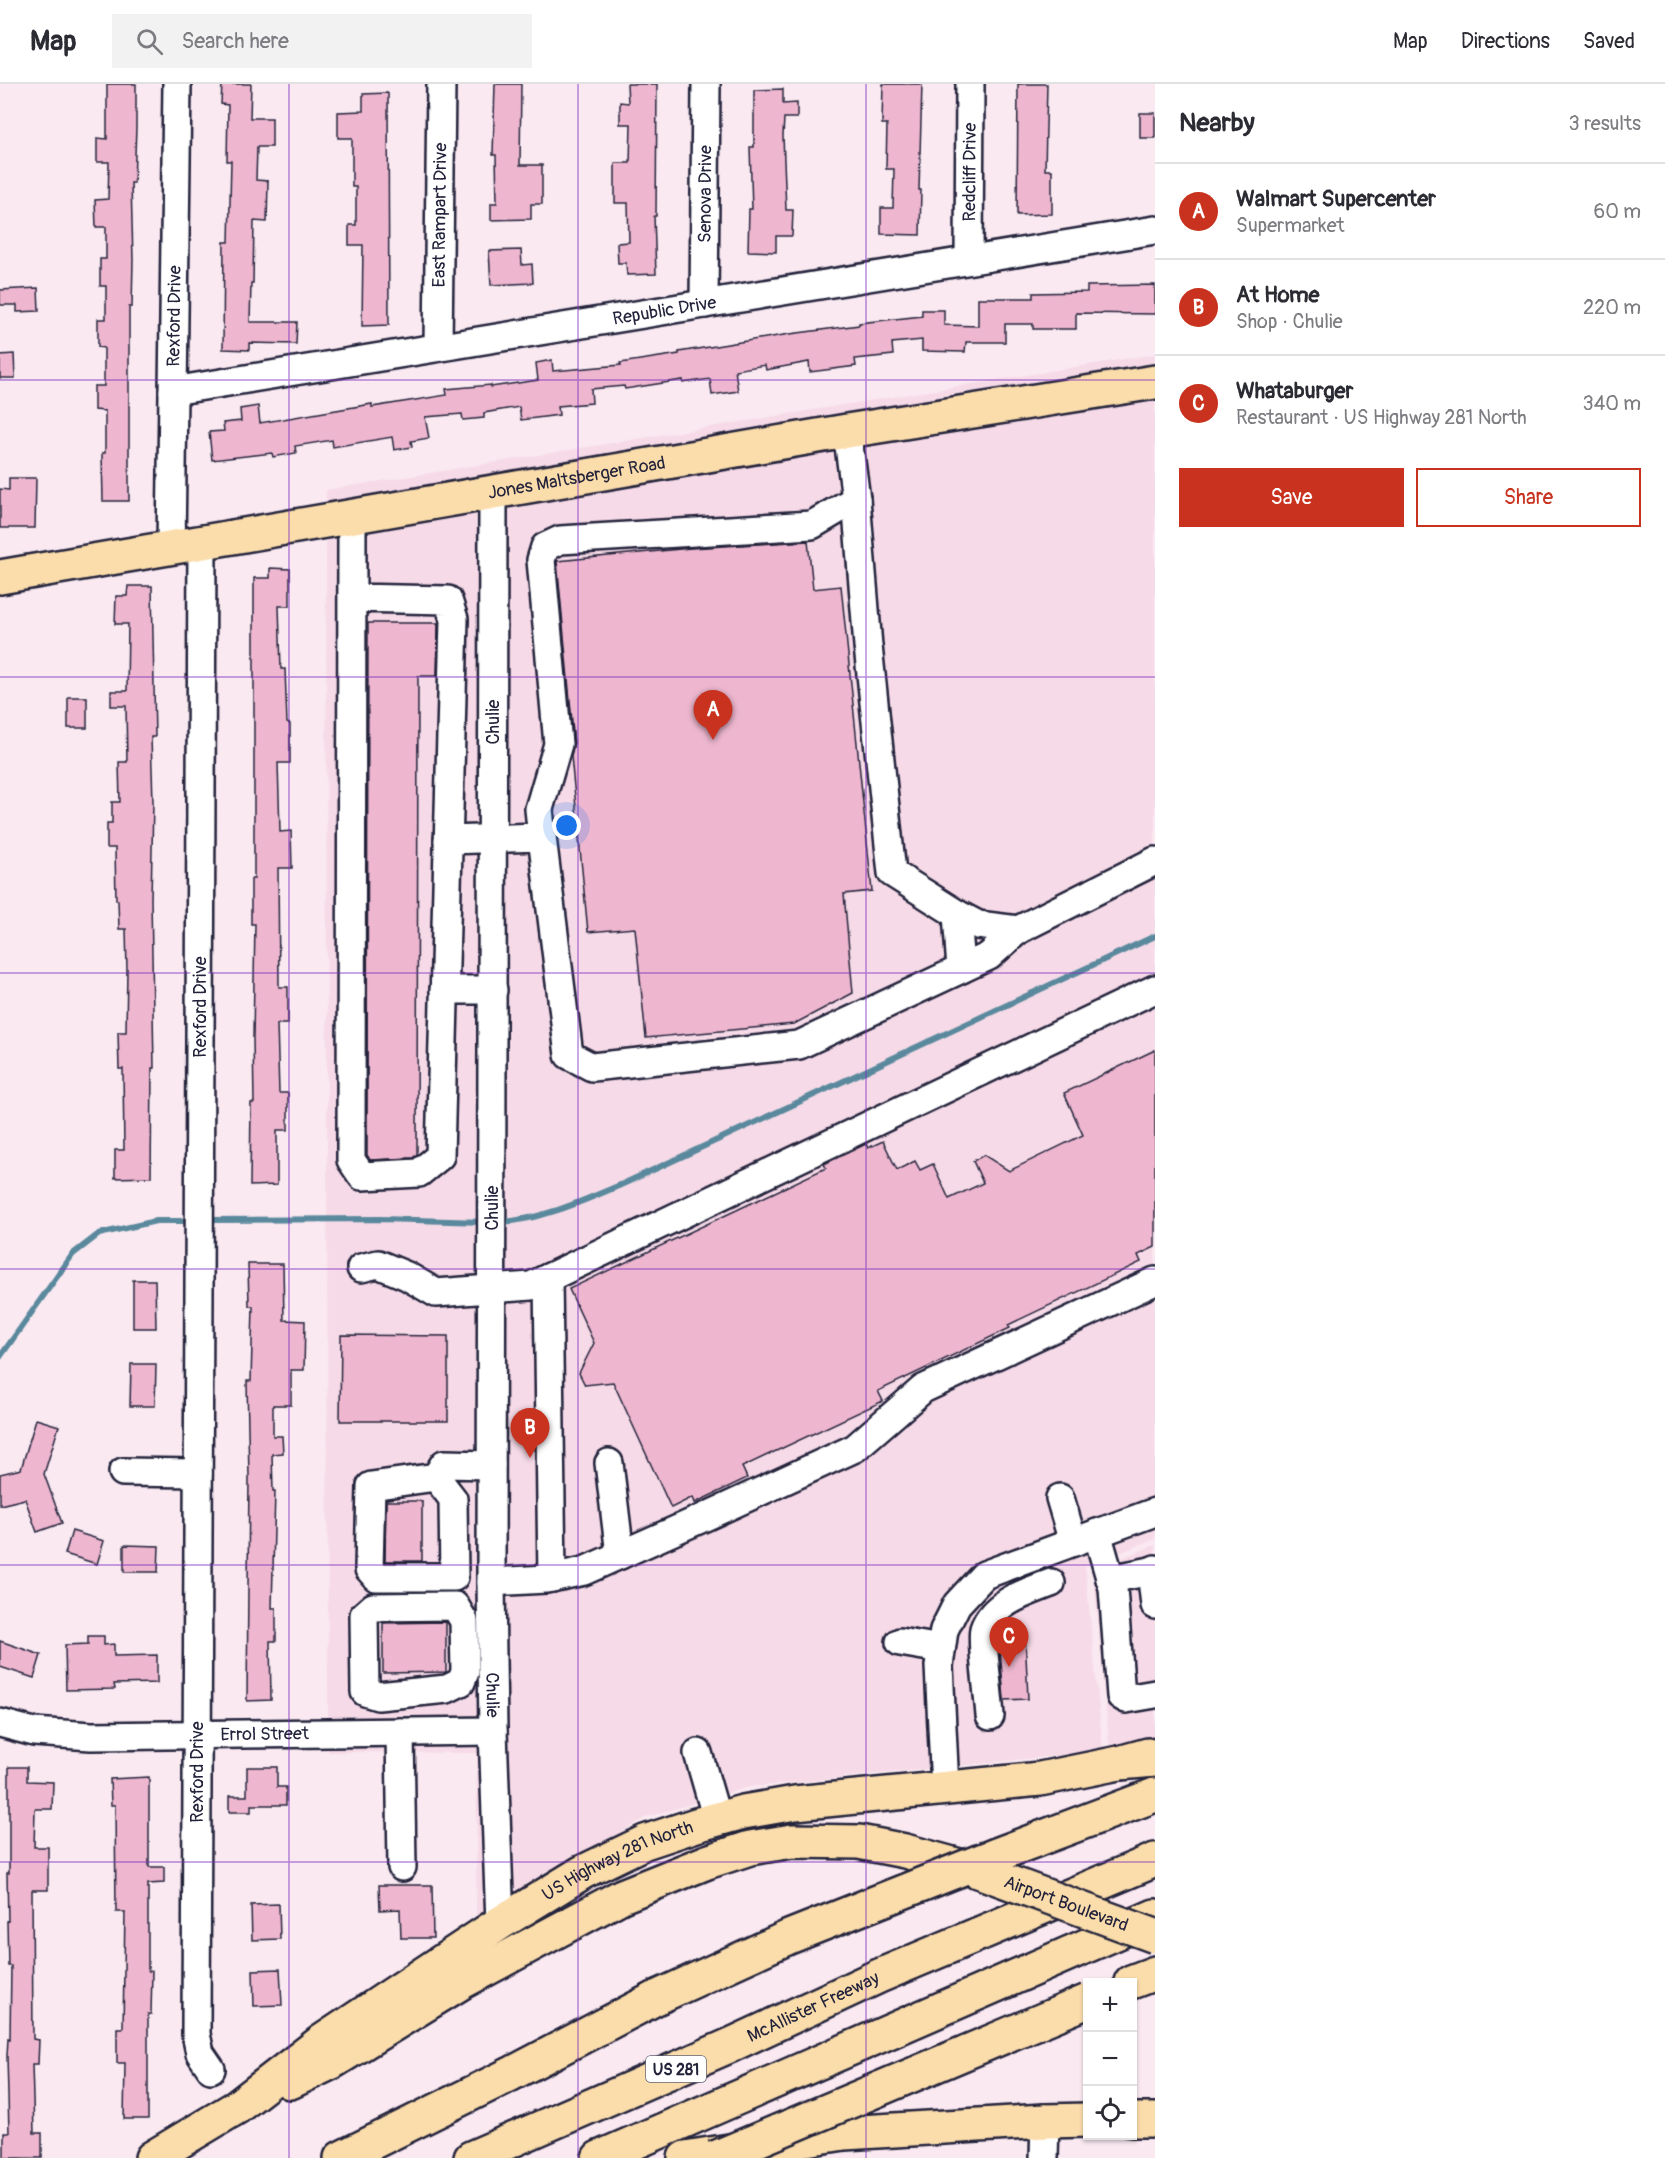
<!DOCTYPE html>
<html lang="en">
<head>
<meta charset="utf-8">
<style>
	:root { --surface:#fff; --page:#f2f2f3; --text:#2b2b33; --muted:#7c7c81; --line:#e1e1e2; --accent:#c8321e }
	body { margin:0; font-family:Pangolin,sans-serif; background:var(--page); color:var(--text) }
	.controls { position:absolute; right:18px; bottom:18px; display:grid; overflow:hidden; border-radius:0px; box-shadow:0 2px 4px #0004 }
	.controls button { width:54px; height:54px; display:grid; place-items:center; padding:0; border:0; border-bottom:2px solid var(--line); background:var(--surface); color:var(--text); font:30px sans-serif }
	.you { position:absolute; left:567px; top:742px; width:21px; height:21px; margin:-15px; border:4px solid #fff; border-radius:50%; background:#1a73e8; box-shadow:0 0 0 9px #1a73e833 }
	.badge { display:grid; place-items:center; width:39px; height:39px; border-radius:50%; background:var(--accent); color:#fff; font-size:20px; font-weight:700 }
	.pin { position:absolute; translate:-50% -50px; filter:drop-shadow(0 2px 3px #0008) }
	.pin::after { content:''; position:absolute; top:32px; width:21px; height:18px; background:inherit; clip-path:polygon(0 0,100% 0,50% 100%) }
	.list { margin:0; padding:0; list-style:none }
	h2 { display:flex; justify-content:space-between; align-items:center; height:78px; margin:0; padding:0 24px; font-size:26px }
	h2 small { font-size:20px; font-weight:400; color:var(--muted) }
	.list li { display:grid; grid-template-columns:39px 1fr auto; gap:18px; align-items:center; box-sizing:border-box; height:96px; padding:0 24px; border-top:2px solid var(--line) }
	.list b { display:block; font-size:22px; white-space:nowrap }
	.list p { margin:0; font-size:20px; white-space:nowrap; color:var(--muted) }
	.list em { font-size:20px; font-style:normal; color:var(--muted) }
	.actions { display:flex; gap:12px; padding:18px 24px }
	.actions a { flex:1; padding:14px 0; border:2px solid var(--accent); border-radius:0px; text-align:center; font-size:21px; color:var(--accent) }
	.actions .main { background:var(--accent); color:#fff }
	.icon { flex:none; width:33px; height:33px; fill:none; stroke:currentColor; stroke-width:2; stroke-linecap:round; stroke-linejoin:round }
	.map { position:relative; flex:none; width:1155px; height:2074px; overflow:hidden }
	header { display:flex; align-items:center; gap:36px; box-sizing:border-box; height:84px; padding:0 30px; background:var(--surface); border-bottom:2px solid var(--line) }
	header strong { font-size:28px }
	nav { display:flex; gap:33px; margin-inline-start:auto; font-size:21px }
	.search { width:420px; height:54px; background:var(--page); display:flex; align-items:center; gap:15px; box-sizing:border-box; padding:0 21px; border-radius:0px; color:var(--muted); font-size:22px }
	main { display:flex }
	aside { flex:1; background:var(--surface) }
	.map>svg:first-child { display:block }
</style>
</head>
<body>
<header>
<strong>Map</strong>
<div class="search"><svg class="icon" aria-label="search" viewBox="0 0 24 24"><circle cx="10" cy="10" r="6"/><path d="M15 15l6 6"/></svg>Search here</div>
<nav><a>Map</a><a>Directions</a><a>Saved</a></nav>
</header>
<main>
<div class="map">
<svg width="1155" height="2074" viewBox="0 0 1155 2074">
	<rect width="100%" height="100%" fill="#fae9f1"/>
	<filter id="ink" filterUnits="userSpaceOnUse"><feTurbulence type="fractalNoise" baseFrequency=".0167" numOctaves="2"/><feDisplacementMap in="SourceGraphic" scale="12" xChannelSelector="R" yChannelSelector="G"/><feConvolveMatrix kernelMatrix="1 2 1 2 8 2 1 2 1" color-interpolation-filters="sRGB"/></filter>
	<g filter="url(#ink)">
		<g fill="#f6dae7">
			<path d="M 1155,270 L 1155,1455 L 1085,1482 L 1103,1667 L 749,1703 L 646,1733 L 476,1835 L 477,1669 L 328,1668 L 326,406 Z"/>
			<path d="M 1155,1461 L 1155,1656 L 1110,1668 L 1093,1485 Z"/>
		</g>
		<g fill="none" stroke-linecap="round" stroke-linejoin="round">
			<g stroke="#5a899d" stroke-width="6">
				<path d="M 206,1136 L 380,1135 L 484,1138"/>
				<path d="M 497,1138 C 537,1138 588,1115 625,1099 L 1155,852"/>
				<path d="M 0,1273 L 73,1170 L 99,1150 L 156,1137 L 193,1137"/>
			</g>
		</g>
		<g fill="#eeb7cf" stroke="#22223b" stroke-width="1.5">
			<path d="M 107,0 L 136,0 L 136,43 L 134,99 L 131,99 L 133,176 L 132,223 L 129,223 L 129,417 L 103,417 L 102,369 L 105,369 L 105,327 L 94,326 L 94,302 L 104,302 L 104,264 L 98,263 L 98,235 L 106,235 L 106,202 L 100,202 L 100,175 L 106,175 L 106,143 L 96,143 L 95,116 L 108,115 L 109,78 L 97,78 L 97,54 L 107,55 Z"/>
			<path d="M 222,0 L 251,0 L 250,34 L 272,34 L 272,63 L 257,63 L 256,96 L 268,97 L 267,138 L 254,137 L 253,199 L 251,199 L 250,238 L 297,238 L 296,260 L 249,259 L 249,266 L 223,265 L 224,158 L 229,158 L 231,77 L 227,77 L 228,21 L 221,20 Z"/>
			<path d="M 495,0 L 521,0 L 520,81 L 542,81 L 542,120 L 531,120 L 531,135 L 491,136 L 491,119 L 497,119 L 496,71 L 493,71 Z"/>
			<path d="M 627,0 L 657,0 L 656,132 L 654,132 L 656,190 L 627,191 L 626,179 L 618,179 L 617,159 L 629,158 L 628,119 L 615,119 L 615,79 L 630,79 L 631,40 L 620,40 L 620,18 L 628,19 Z"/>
			<path d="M 883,0 L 922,0 L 919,106 L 921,106 L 920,151 L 881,150 L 881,124 L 893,124 L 894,85 L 886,85 L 887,40 L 882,40 Z"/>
			<path d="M 1018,0 L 1047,0 L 1045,86 L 1052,86 L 1052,130 L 1017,131 Z"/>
			<path d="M 783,5 L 783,20 L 797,19 L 797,34 L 784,34 L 783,52 L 786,126 L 793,126 L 792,152 L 776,152 L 776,168 L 748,167 L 749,125 L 752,125 L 750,63 L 754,63 L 754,6 Z"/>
			<path d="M 388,9 L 389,241 L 362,242 L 363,161 L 349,161 L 349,141 L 356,141 L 356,103 L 352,103 L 352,54 L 338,54 L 338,28 L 363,27 L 363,10 Z"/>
			<rect x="1140" y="29" width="15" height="25"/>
			<path d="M 521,166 L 522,181 L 532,180 L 533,199 L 491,201 L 489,167 Z"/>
			<path d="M 1155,201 L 1155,230 L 1076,229 L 1076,245 L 1033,245 L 1033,240 L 1005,240 L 1005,258 L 966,258 L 965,268 L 922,267 L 922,256 L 892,259 L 893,271 L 855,275 L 856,282 L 810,288 L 809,278 L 766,286 L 765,281 L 735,286 L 738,307 L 712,311 L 710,295 L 683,299 L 683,296 L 625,305 L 624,302 L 591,305 L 592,319 L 558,322 L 559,331 L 521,336 L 519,323 L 484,329 L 484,334 L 463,336 L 462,330 L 425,333 L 429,354 L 411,357 L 412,363 L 394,366 L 392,353 L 333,363 L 332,356 L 295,362 L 296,369 L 273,373 L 272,369 L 212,376 L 209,348 L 224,347 L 223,339 L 241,337 L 240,325 L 258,322 L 260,339 L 372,320 L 372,323 L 447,311 L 446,305 L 491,301 L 491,303 L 538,296 L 536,279 L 552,276 L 553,287 L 621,281 L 620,279 L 679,270 L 679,268 L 790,250 L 859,241 L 859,239 L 922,232 L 922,226 L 944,226 L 944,241 L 978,242 L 978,214 L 1033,214 L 1033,209 L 1087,208 L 1087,202 Z"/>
			<path d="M 38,204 L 39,227 L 17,228 L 17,221 L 0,221 L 0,206 Z"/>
			<path d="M 14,270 L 15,294 L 0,294 L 0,271 Z"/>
			<path d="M 9,394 L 36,394 L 35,444 L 0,444 L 0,405 L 9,406 Z"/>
			<path d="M 808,457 L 813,505 L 841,502 L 872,807 L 844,810 L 853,909 L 794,940 L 646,954 L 635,844 L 588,848 L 571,672 L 574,659 L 557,477 L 691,464 Z"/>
			<path d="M 270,484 L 290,485 L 290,522 L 279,522 L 281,585 L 285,585 L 287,639 L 290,640 L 290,679 L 278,679 L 280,748 L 291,747 L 292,784 L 278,784 L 279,903 L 288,903 L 288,940 L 277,940 L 279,1009 L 288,1009 L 288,1046 L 277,1046 L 277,1101 L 250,1102 L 251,1019 L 254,1019 L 253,953 L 255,840 L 251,840 L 251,795 L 254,795 L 254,494 L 270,494 Z"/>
			<path d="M 128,502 L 152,502 L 155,653 L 151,653 L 153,718 L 151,815 L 154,984 L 152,984 L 151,1093 L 115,1094 L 115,1066 L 124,1066 L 123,985 L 119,985 L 118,948 L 126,948 L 127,886 L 126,845 L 119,845 L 118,816 L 116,816 L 115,764 L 107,764 L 107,739 L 112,739 L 112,718 L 120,718 L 119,678 L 127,678 L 126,622 L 111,622 L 111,607 L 127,607 L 128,540 L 115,540 L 116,512 L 127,512 Z"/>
			<path d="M 368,539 L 438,539 L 437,592 L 418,592 L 417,1070 L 413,1074 L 370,1076 L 367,1071 Z"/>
			<rect x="68" y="613" width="19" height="31"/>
			<path d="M 1155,966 L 1155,1163 L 1138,1171 L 1141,1178 L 1008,1241 L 1010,1244 L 878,1307 L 883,1317 L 742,1383 L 747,1394 L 695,1419 L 693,1413 L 671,1424 L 613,1298 L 585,1301 L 579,1289 L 594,1259 L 569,1205 L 826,1084 L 824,1080 L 866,1060 L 868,1064 L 883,1057 L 897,1086 L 915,1077 L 920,1086 L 933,1080 L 949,1115 L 983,1099 L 973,1077 L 984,1071 L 1009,1087 L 1083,1051 L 1064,1009 Z"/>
			<path d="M 248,1180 L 283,1180 L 284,1236 L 305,1237 L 304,1286 L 291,1286 L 291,1321 L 273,1321 L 273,1352 L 282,1352 L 283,1369 L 272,1370 L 273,1407 L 275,1407 L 272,1524 L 276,1524 L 276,1557 L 270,1557 L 271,1616 L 247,1617 L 249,1393 L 247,1297 L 251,1297 L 253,1222 L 249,1222 Z"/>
			<path d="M 133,1196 L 155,1196 L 156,1244 L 133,1244 Z"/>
			<path d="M 341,1251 L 448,1252 L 448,1337 L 340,1337 Z"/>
			<path d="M 131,1280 L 156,1280 L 155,1322 L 130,1322 Z"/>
			<path d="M 36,1335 L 59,1342 L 44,1390 L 62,1439 L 37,1448 L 25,1415 L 0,1421 L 0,1390 L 21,1385 Z"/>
			<path d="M 386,1417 L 422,1417 L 422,1477 L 385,1477 Z"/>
			<path d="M 72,1447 L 104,1457 L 97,1480 L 65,1470 Z"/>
			<path d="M 124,1461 L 159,1462 L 158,1488 L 124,1488 Z"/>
			<path d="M 446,1538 L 446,1588 L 383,1589 L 383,1539 Z"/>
			<path d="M 1025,1550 L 1028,1615 L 1004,1616 L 999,1551 Z"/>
			<path d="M 88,1552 L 104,1552 L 104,1561 L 114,1560 L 114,1572 L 157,1571 L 157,1599 L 114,1600 L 115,1605 L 66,1606 L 65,1561 L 88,1560 Z"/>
			<path d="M 0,1557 L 41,1571 L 34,1594 L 0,1583 Z"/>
			<path d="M 9,1683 L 27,1683 L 27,1697 L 53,1698 L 52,1725 L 35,1725 L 34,1763 L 48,1763 L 48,1806 L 32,1806 L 33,1955 L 39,1956 L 38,1980 L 32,1980 L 34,2049 L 42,2049 L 42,2074 L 4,2074 L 4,2049 L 9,2049 L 7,1972 L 8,1954 L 10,1955 L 11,1882 L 8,1882 L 7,1837 L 8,1837 L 7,1789 L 9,1789 Z"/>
			<path d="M 247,1683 L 277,1683 L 277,1703 L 286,1703 L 286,1721 L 251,1721 L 251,1728 L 229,1728 L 229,1712 L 247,1712 Z"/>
			<path d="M 149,1693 L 149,1783 L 164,1783 L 164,1799 L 148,1800 L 148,1887 L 152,1887 L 151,1930 L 148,1930 L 148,2035 L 124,2035 L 125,1979 L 117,1979 L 117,1944 L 123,1944 L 125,1828 L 116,1828 L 115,1721 L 111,1721 L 110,1695 Z"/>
			<path d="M 379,1801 L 432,1801 L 433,1854 L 401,1854 L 400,1825 L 380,1826 Z"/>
			<path d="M 279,1820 L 280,1855 L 252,1856 L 251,1821 Z"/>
			<path d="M 280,1885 L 282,1921 L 254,1922 L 253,1886 Z"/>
		</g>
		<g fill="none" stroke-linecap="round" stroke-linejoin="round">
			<defs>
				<g id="minor">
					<path id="s1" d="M 969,176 L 970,0"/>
					<path id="s2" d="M 704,220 L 706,0"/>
					<path id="s3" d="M 438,263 L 441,0"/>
					<path id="s4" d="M 173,307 L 1155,146"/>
					<path d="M 847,347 L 856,415 L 868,562 L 892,789 L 957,830 L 961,885"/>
					<path id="s5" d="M 493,409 L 491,1498 L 493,1647 L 500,1839"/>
					<path d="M 352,433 L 351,1076 L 362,1092 L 419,1089 L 440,1072 L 454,535 L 448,516 L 352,514"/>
					<path d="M 202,458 L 196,1950 L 200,1969 L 211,1985"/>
					<path id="s6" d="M 171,464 L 177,0"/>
					<path d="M 542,753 L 539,725 L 558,660 L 541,476 L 545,463 L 560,456 L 812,441 L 856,415"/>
					<path d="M 448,756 L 542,753 L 569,971 L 592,983 L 799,961 L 989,872 L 1018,846 L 1155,777"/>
					<path d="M 957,830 L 978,841 L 1018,846"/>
					<path d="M 444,906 L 493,906"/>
					<path d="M 361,1184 L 378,1180 L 407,1192 L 436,1209 L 531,1202 L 1155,905"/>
					<path d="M 548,1194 L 552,1494"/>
					<path d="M 609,1379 L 620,1471"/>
					<path d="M 123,1388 L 198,1389"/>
					<path d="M 436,1393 L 371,1402 L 369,1485 L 376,1493 L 454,1493 L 453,1415 L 436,1393 L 444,1380 L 491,1381"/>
					<path d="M 1060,1414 L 1073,1458"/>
					<path d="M 1097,1449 L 1113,1504 L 1121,1612 L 1126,1615 L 1155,1610"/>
					<path d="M 1155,1485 L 1151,1487 L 1155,1521"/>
					<path d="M 1110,1495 L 1151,1487"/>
					<path d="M 491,1498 L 546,1495 L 584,1487 L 705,1433 L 855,1364 L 923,1305 L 1155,1197"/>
					<path d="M 455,1522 L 464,1537 L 465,1588 L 461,1598 L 447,1605 L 378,1612 L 365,1608 L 364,1531 L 373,1523 Z"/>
					<path d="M 900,1558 L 941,1565"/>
					<path d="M 990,1632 C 989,1615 981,1557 984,1545 C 993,1518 1028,1508 1051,1499"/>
					<path id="s7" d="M 0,1639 L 34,1648 L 91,1652 L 493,1647"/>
					<path d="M 400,1648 L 402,1783"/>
					<path d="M 698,1669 L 717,1735"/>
					<path d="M 945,1704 L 939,1582 L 944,1546 L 957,1520 L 984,1491 L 1155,1428"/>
					<path d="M 1044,2074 L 1045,2037"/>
				</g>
				<g id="major">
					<path id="s8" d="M 0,493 L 847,347 L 1155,298"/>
					<path d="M 290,1998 L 332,1978 L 462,1898 L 622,1812 L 707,1778 L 750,1764 L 792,1757 L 859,1758 L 905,1767 L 978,1787"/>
					<path d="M 1132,2036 L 1155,2036"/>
					<path d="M 1045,2037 L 1088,2036"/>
					<path id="s9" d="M 152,2074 L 237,2023 L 321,1958 L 500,1839 L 583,1788 L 645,1758 L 696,1741 L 743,1728 L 795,1719 L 1040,1695 L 1119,1679 L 1148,1671"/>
				</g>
				<g id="highway">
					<path d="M 1119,1679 L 1155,1676"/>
					<path d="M 1131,1898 L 1155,1889"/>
					<path d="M 341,2074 L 511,1990 L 658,1913"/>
					<path id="s10" d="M 471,2074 L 731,1961 L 879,1892 L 1155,1776"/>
					<path d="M 599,2074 L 1155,1832"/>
					<path d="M 685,2074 L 844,2049 L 1045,2037"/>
				</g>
			</defs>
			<use href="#minor" stroke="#22223b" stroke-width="32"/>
			<use href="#major" stroke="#22223b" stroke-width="38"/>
			<use href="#highway" stroke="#22223b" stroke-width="38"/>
			<use href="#minor" stroke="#fff" stroke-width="27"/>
			<use href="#major" stroke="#fbddab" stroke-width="33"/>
			<use href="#highway" stroke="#fbddab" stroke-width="33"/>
			<defs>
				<g id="major-bridge">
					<path id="s11" d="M 978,1787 L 1155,1852"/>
				</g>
				<g id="highway-bridge">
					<path d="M 658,1913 L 789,1853 L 996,1771 L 1155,1711"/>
					<path d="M 715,2074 L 1088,1917"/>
				</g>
			</defs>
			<use href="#major-bridge" stroke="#22223b" stroke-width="38" stroke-linecap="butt"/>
			<use href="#highway-bridge" stroke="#22223b" stroke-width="38" stroke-linecap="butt"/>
			<use href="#major-bridge" stroke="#fbddab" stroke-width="33"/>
			<use href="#highway-bridge" stroke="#fbddab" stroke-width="33"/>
		</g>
	</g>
	<path fill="none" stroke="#7b2cbf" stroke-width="1.5" stroke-opacity="0.55" d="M 289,0 L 289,2074M 578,0 L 578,2074M 866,0 L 866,2074M 0,296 L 1155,296M 0,593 L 1155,593M 0,889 L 1155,889M 0,1185 L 1155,1185M 0,1481 L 1155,1481M 0,1778 L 1155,1778"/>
	<g text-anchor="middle" stroke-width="6" stroke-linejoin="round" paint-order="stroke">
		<rect fill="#fff" stroke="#646476" stroke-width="1.5" x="646" y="1972" width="60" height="26" rx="4.5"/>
		<g font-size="16" font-weight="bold" fill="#22223b">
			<text x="676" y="1991">US 281</text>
		</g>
		<g font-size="18" fill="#22223b" stroke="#fff">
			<text dy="6" stroke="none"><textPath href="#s1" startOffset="88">Redcliff Drive</textPath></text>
			<text dy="6" stroke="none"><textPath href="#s2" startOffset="110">Senova Drive</textPath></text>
			<text dy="6" stroke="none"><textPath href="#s3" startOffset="132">East Rampart Drive</textPath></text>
			<text dy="6" stroke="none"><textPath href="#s4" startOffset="498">Republic Drive</textPath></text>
			<text dy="6" stroke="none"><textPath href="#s6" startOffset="232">Rexford Drive</textPath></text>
			<text dy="6" stroke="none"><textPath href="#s8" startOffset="585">Jones Maltsberger Road</textPath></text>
			<text transform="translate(493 638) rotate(-90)" y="6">Chulie</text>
			<text transform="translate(200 923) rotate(-90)" y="6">Rexford Drive</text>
			<text transform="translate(492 1124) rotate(-90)" y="6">Chulie</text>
			<text dy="6" stroke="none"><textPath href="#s5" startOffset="1202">Chulie</textPath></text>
			<text dy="6" stroke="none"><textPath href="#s7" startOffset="266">Errol Street</textPath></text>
			<text transform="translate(197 1688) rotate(-90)" y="6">Rexford Drive</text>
			<text dy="6" stroke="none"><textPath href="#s9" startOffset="554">US Highway 281 North</textPath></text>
			<text dy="6" stroke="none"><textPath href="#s11" startOffset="94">Airport Boulevard</textPath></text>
			<text dy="6" stroke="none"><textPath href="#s10" startOffset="374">McAllister Freeway</textPath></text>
		</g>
	</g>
</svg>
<div class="controls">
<button>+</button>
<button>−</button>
<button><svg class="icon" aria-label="locate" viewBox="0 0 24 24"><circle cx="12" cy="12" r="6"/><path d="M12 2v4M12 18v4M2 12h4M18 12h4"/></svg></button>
</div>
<div class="you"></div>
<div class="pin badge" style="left:713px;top:656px">A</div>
<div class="pin badge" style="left:530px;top:1374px">B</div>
<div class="pin badge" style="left:1009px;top:1583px">C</div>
</div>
<aside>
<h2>Nearby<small>3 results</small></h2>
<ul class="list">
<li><span class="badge">A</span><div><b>Walmart Supercenter</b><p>Supermarket</p></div><em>60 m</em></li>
<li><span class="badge">B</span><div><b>At Home</b><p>Shop · Chulie</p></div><em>220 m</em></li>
<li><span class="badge">C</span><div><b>Whataburger</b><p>Restaurant · US Highway 281 North</p></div><em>340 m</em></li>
</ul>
<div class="actions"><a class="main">Save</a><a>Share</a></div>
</aside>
</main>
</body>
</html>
